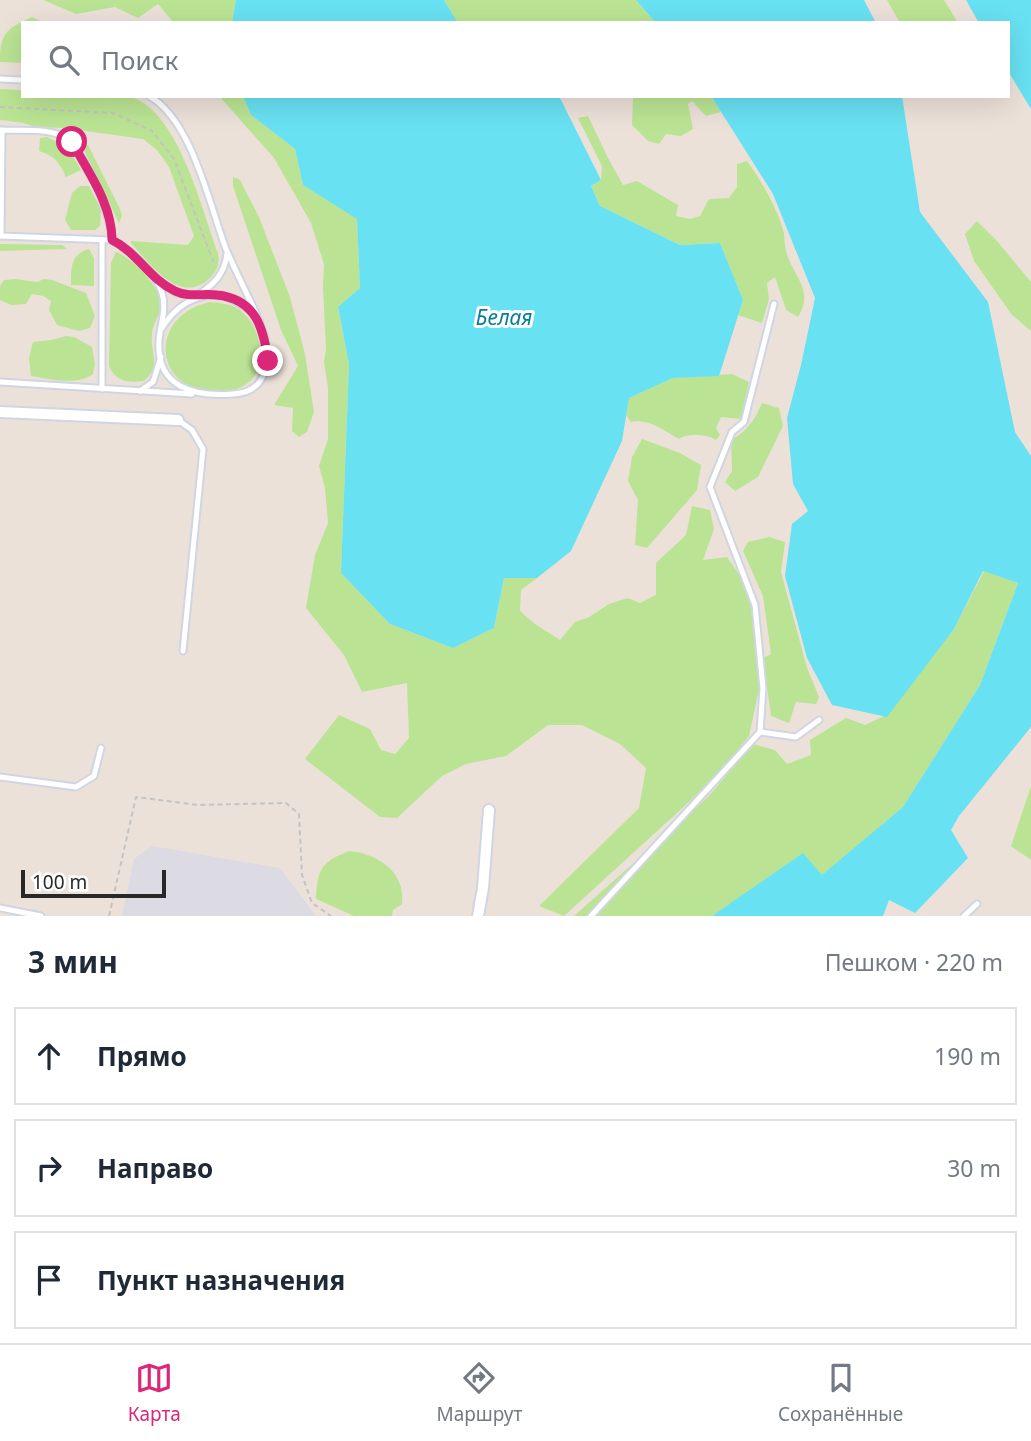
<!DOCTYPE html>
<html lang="ru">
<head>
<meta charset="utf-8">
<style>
	:root { --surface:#fff; --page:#f6f6f7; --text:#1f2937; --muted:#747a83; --line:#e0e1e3; --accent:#db2777 }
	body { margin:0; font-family:"Noto Sans",sans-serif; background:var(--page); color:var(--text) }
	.scale { position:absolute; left:21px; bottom:18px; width:145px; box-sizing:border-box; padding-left:7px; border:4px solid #282828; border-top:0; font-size:19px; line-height:24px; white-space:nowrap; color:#282828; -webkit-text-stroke:5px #fff; paint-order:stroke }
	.stop { position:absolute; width:21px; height:21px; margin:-16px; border:5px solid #db2777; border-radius:50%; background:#fff }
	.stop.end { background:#db2777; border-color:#fff; box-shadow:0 2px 7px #0008 }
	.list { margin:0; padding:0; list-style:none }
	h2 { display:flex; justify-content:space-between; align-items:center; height:91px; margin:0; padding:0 28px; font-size:30px }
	h2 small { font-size:23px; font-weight:400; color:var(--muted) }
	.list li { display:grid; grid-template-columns:46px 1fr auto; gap:21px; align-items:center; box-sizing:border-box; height:98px; margin:0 14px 14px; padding:0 14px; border:2px solid var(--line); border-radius:0px }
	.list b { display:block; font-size:26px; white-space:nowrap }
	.list em { font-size:23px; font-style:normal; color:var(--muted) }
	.icon { flex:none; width:38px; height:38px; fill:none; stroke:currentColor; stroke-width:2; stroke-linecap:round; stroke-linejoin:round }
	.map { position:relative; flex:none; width:1031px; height:916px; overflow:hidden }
	.search { position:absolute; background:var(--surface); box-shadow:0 7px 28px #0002; left:21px; right:21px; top:21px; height:77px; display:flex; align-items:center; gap:18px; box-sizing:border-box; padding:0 24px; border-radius:0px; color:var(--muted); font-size:26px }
	.sheet { height:427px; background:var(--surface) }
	nav { display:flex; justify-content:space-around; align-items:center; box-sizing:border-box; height:98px; border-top:2px solid var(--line); background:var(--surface); font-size:19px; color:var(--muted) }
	nav a { display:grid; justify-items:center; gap:4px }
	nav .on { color:var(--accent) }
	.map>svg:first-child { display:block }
</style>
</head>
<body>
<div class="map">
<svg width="1031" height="916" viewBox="0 0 1031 916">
	<rect width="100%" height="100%" fill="#ece1d9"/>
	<path fill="#dcdae3" d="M 152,846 L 280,868 L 316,916 L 122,916 L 134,859 Z"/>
	<g fill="#bae493">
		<path d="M 43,0 L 236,0 L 232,23 L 174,23 L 158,4 L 138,18 L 115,7 L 76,14 Z"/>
		<path d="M 444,0 L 636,0 L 656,23 L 458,23 Z"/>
		<path d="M 887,0 L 944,0 L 958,23 L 900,23 Z"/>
		<path d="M 32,17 L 45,23 L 23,23 L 23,63 L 0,62 C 0,33 6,29 32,17 Z"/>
		<path d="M 0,89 L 23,90 L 23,96 C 46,96 70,96 93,96 C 104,96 115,95 126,96 C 177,104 202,211 218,253 C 220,263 217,271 210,278 C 180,307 149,263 131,243 L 131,241 L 188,245 L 194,236 L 169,167 L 157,150 L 143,139 L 64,128 L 35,127 L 24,123 L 0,120 Z"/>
		<path d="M 219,96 L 243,96 L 251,115 L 295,149 L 303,185 L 357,218 L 360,288 L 338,307 L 349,364 L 341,573 L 390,624 L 453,648 L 494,628 L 504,578 L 537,578 L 521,590 L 520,611 L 535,624 L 560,640 L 575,622 L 589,617 L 609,604 L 628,598 L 640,603 L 656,595 L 656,563 L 686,535 L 692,506 L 710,510 L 714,529 L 703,560 L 727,557 L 745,583 L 755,624 L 760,685 L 749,736 L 727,764 L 689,802 L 564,916 L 539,906 L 639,808 L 646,768 L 620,744 L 582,725 L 548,725 L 506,756 L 466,764 L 442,776 L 397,818 L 380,817 L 305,759 L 339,715 L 370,729 L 381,750 L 395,754 L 409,738 L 407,683 L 362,692 L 344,655 L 306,608 L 315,555 L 328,523 L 325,488 L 319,466 L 328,439 L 328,388 L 324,362 L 326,349 L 323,287 L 324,264 L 311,223 L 274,158 Z"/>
		<path d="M 633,96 L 711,96 L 721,112 L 706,116 L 692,101 L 688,104 L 693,129 L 681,136 L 666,134 L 659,144 L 648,141 L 632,125 Z"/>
		<path d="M 588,116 L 608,158 L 623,185 L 637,181 L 678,205 L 676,216 L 690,219 L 700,216 L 709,199 L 729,198 L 737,187 L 737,164 L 747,161 C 762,182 775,204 783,229 C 785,236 784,244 786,251 C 793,277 815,290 798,317 L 786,310 L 775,277 L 767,283 L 769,299 L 762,323 L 738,315 L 743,300 L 720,243 L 680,245 L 600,206 L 591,186 L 601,180 L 602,166 L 578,118 Z"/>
		<path d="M 47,137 L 67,146 L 81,170 L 66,177 C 59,162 55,156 39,151 L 40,138 Z"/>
		<path d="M 88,145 L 120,209 L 122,216 L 119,223 L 83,148 Z"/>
		<path d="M 233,177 L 240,180 L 259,217 L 290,297 L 305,354 L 314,412 L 307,432 L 299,437 L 292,431 L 293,408 L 274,405 L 298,366 L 281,330 L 233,186 Z"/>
		<path d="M 80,186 L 89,186 L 101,209 L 100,226 L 95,230 L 71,230 L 65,220 L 72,193 Z"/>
		<path d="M 977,221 L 997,241 L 1031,282 L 1031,331 L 1012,315 L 974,261 L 965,234 Z"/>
		<path d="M 0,244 L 62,245 L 67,249 L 0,251 Z"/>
		<path d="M 89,249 L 94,258 L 94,286 L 71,285 C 71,269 70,254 89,249 Z"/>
		<path d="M 116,252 C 130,256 162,288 161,304 C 161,315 152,324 152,335 C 150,355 162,365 144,381 C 128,383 116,382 109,366 L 111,263 Z"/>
		<path d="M 15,279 L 37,282 L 44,279 L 52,280 L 86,293 L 95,316 L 90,328 L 79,331 L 57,325 L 49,310 L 51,301 L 43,296 L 32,294 L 26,304 L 11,305 L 0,300 L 0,286 L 4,280 Z"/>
		<path d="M 210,302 C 221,303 231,304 240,310 C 259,325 268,357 253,378 C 245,388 233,391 220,391 C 153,395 146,316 210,302 Z"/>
		<path d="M 66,336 L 74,337 L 92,347 L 95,364 L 93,374 C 77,386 50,379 31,376 L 29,358 L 33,342 L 51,340 Z"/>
		<path d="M 732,374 L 749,382 L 741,419 L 721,417 L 716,428 L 720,435 L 716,440 C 708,434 687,433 679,439 C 664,431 649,418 631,422 L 626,415 L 629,398 L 673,378 Z"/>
		<path d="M 762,403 L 779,408 L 783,426 L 758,477 L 735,491 L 725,482 L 732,471 L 731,440 C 747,432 755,419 762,403 Z"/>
		<path d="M 642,439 L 680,453 L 701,465 L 697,490 L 647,548 L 635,545 L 638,500 L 628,481 L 632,457 Z"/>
		<path d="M 769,537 L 785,542 L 781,572 L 807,668 L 819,697 L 816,704 L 796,702 L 789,723 L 771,716 L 763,658 L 771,654 L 763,596 L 743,551 L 748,542 Z"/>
		<path d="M 984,571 L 1018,583 L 980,685 L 903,807 L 822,876 L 803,854 L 712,916 L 574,916 L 708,797 L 753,744 L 775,750 L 787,764 L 811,755 L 810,740 L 846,718 L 865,725 L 884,716 L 954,629 Z"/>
		<path d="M 1031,786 L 1031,860 L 1011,846 Z"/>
		<path d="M 350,851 C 378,854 406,872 402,904 L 393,910 L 392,916 L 354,916 L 316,899 C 317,869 322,861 350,851 Z"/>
	</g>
	<g fill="#68e1f2">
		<path d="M 236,0 L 444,0 L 458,23 L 232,23 Z"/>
		<path d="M 636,0 L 864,0 L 876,23 L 656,23 Z"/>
		<path d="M 966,0 L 1031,0 L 1031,109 L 1008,71 L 1008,23 L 979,23 Z"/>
		<path d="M 243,96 L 559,96 L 601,180 L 591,186 L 600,206 L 680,245 L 720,243 L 743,300 L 719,376 L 673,378 L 629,398 L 622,441 L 571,551 L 537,578 L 504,578 L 494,628 L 453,648 L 390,624 L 341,573 L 349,364 L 338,307 L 360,288 L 357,219 L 303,185 L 295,149 L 251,115 Z"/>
		<path d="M 711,96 L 902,96 L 920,212 L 988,302 L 1015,432 L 1031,456 L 1031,727 L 959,816 L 951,830 L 968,858 L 915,913 L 889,900 L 883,916 L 712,916 L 803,853 L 822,875 L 903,807 L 980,685 L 1018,583 L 983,571 L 954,629 L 887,717 L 832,705 L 807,658 L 785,576 L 792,524 L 808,511 L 793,484 L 787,418 L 801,365 L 815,298 L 773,194 Z"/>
	</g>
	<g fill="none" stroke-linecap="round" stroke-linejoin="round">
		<defs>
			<g id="service">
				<path d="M 0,79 L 23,80"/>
				<path d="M 149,96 C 192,120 209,204 226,249 C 235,270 246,292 256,313"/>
				<path d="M 0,130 C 19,131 43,128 60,135 C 83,144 112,216 112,240"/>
				<path d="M 0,236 L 112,240 C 129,248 157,274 162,293 C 167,310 160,325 159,341 C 156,388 195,397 233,394 C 270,392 271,358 262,329 C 260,325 259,318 256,315 C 253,311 247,308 243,306 C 212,284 180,299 162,328"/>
				<path d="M 1,236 L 2,130"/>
				<path d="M 157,280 L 175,292 L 197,296 C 214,284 225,274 227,253"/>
				<path d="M 0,382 L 192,394"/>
				<path d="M 102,389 L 102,240"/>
				<path d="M 140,391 L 153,382 L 161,357"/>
				<path d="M 178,420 L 192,430 L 203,449 L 183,651"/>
				<path d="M 760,732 L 796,737 L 819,720"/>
				<path d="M 0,777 L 76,787 L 94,776 L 101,748"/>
				<path d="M 0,908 L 41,916"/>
				<path d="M 591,916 L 760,732 L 763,688 L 755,605 L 710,487 L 732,432 L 744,422 L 774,304"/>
				<path d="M 964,916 L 977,904"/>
			</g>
			<g id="minor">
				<path d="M 0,412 L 178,420"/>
				<path d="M 478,916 L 483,888 L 489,810"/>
			</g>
		</defs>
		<use href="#service" stroke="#cfd5e2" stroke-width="9"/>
		<use href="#minor" stroke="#cfd5e2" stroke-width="14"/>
		<g stroke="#c3c3c3" stroke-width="2" stroke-dasharray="5 3.5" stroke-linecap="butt">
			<path d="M 0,107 L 113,113 L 152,131 L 174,159 L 215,266"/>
			<path d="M 109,916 L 136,797 L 198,805 L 286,803 L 299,814 L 302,875 L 312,903 L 331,916"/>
		</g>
		<use href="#service" stroke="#fff" stroke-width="5"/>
		<use href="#minor" stroke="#fff" stroke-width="10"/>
	</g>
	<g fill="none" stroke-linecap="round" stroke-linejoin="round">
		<path stroke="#db2777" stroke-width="9" d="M 72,142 C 88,172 112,204 112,240 C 137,252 149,279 175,291 C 189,298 203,293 217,295 C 256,299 264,329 268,361"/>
	</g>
	<g text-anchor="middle" stroke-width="6" stroke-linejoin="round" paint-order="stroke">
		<g font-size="21" font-style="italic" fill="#097e9c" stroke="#fff">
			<text x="504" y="325">Белая</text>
		</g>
	</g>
</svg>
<div class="scale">100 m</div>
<div class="stop" style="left:72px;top:142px"></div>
<div class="stop end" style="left:268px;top:361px"></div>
<div class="search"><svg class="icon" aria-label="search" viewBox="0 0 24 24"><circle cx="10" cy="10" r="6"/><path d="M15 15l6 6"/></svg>Поиск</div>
</div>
<section class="sheet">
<h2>3 мин<small>Пешком · 220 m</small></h2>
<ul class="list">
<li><svg class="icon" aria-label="ahead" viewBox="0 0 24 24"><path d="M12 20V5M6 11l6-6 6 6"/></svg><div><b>Прямо</b></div><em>190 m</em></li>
<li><svg class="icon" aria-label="right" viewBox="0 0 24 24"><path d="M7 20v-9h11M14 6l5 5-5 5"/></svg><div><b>Направо</b></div><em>30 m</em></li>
<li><svg class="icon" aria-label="arrive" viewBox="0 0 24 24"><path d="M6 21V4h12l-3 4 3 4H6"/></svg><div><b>Пункт назначения</b></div></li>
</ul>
</section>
<nav>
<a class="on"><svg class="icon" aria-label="map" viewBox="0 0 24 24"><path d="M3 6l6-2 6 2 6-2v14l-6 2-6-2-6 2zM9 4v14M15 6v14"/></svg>Карта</a>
<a><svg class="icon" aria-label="directions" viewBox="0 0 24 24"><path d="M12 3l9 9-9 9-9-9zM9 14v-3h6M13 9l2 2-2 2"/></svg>Маршрут</a>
<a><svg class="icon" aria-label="saved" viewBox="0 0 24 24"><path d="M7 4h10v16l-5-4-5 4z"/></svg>Сохранённые</a>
</nav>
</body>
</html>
